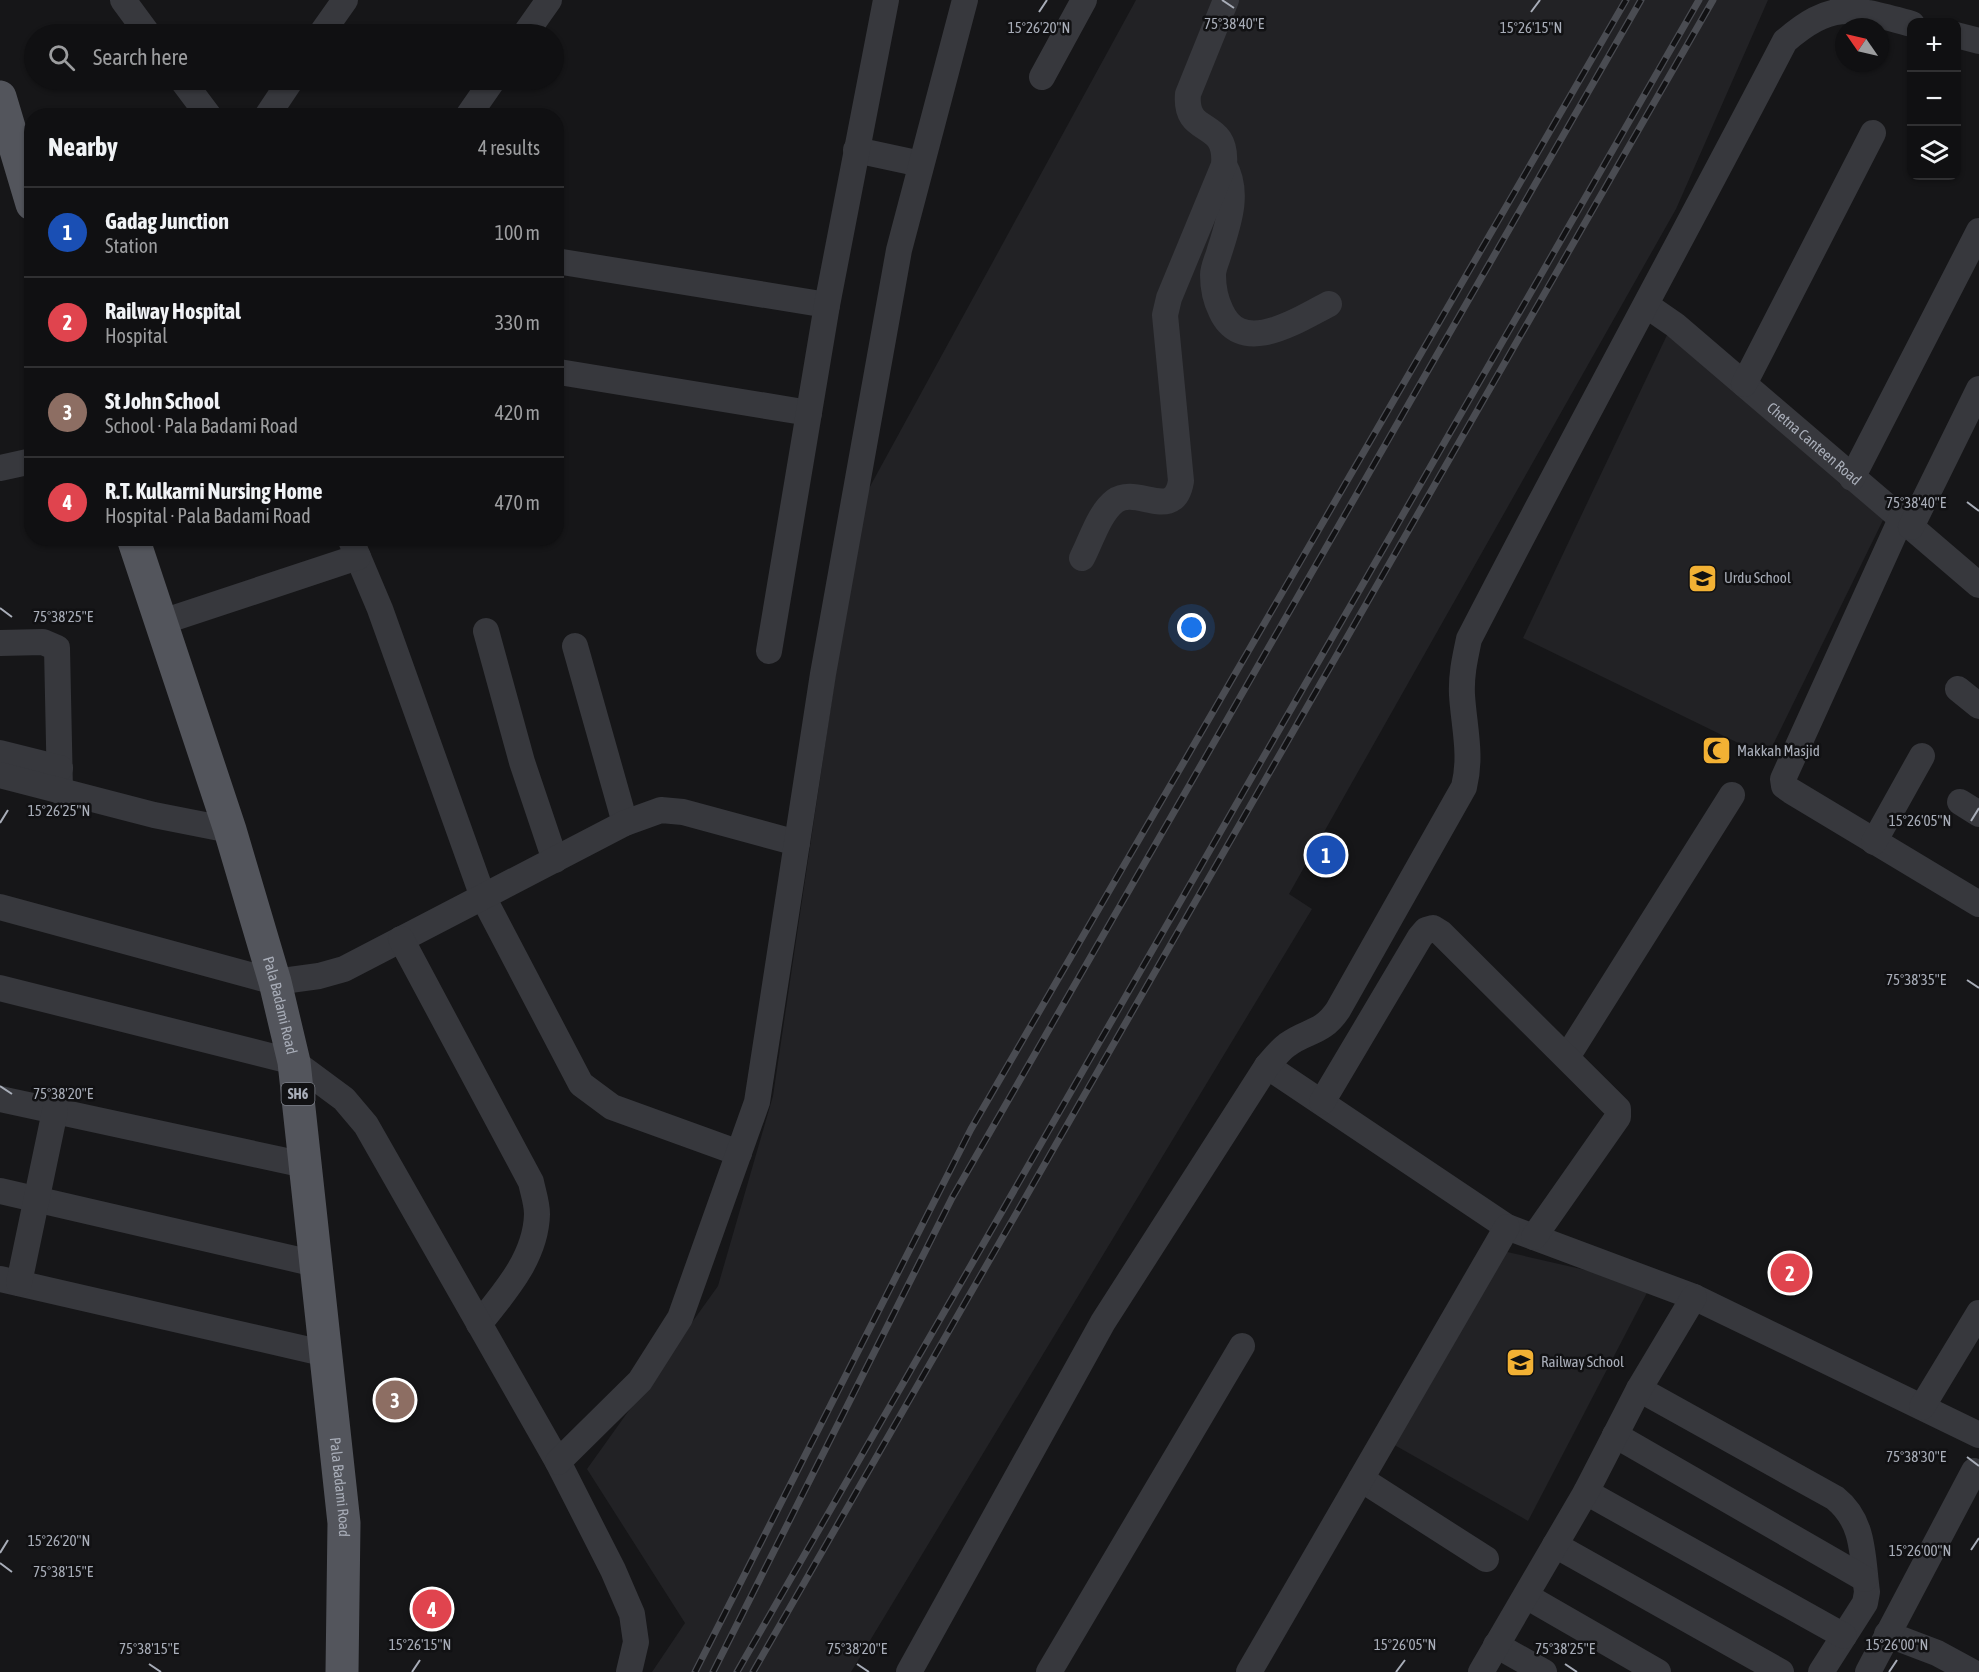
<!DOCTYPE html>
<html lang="en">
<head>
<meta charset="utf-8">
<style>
	:root { --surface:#101012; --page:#1e1e20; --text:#f1f3f6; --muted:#9c9d9f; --line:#303032; --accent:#f2b134 }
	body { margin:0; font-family:"Asap Condensed",sans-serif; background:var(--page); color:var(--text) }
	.controls { position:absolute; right:18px; top:18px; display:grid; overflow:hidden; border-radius:12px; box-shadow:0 2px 4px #0004 }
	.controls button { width:54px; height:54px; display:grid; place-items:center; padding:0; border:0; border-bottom:2px solid var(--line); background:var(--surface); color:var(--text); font:30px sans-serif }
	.compass { position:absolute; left:1835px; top:18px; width:54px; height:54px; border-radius:50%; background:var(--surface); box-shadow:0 2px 4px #0004; rotate:304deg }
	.you { position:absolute; left:1192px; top:628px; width:21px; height:21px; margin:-15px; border:4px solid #fff; border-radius:50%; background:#1a73e8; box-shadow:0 0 0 9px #1a73e833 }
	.badge { display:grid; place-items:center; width:39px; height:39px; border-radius:50%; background:var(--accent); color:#fff; font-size:20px; font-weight:700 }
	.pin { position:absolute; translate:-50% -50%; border:3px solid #fff; box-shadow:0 2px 6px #0006 }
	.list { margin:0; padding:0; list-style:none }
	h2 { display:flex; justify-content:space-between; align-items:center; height:78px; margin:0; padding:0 24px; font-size:26px }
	h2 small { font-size:20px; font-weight:400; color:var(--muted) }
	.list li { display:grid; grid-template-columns:39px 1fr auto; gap:18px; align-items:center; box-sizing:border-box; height:90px; padding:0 24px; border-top:2px solid var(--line) }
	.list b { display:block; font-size:22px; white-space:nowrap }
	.list p { margin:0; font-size:20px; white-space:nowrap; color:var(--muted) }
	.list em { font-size:20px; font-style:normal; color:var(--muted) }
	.icon { flex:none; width:33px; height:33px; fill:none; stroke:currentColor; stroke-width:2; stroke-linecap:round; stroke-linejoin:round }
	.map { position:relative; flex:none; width:1979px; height:1672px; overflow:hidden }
	.search { position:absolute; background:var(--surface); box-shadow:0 2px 4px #0004; left:24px; top:24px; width:540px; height:66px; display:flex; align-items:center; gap:15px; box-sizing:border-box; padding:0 21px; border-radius:33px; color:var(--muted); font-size:22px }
	.panel { position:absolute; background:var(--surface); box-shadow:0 2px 4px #0004; left:24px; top:108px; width:540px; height:438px; border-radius:24px }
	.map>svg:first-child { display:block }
</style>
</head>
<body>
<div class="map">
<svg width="1979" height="1672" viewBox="0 0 1979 1672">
	<rect width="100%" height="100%" fill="#161618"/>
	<g fill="#222225">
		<path d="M 1136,0 L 1768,0 L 1676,209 L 1289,894 L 1312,909 L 851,1672 L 652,1672 L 685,1623 L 587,1469 L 718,1286 L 773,1096 L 861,503 Z"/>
		<path d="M 1668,333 L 1884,518 L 1767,757 L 1523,638 Z"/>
		<path d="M 1494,1249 L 1651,1285 L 1528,1521 L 1384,1439 Z"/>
	</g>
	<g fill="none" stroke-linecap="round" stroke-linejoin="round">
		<g stroke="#37383d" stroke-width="26">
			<path d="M 123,0 L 148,34"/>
			<path d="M 321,34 L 345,0"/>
			<path d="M 525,34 L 549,0"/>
			<path d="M 1956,35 L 1979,41"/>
			<path d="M 1042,77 L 1084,0"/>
			<path d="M 182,80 L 209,116"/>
			<path d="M 267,116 L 291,80"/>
			<path d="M 468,116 L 493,80"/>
			<path d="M 856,150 L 921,164"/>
			<path d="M 1224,165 C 1240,193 1228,224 1219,253 C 1217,260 1213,268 1213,275 C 1213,287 1216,301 1221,311 C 1242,358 1299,319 1329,304"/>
			<path d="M 556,261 L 827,305"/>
			<path id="s1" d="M 1646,305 L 1675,325 L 1979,585"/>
			<path d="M 559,372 L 809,413"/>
			<path d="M 1744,384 L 1873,133"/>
			<path d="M 0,468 L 32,461"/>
			<path d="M 1852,478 L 1979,231"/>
			<path d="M 1901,519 L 1783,779 L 1784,786 L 1791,791 L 1979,904"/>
			<path d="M 1911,527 L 1979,389"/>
			<path d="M 350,538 L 380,609 L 483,897 L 581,1084 L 612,1107 L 739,1153"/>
			<path d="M 1082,558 C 1091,541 1099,513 1115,501 C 1137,485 1174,523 1181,481 L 1165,315 L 1169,298 L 1224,165 C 1228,117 1184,138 1188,94 L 1226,0"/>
			<path d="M 162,622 L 358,557"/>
			<path d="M 486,631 L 522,762 L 555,860"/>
			<path d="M 0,643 L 43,642 L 57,648 L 60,791"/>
			<path d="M 575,646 L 625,823"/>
			<path d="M 769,651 L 827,305 L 886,0"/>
			<path d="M 1958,689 L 1979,706"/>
			<path d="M 0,753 L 60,768"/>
			<path d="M 0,775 L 154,815 L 230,830"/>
			<path d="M 1960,802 L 1979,814"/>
			<path d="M 1874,842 L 1922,756"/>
			<path d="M 0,907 L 275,982 L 319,976 L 344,969 L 625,823 L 661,810 L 683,812 L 797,843"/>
			<path d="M 401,939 L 531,1182 C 533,1192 537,1203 537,1214 C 536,1257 505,1292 479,1324"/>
			<path d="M 0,988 L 294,1062 L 344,1099 L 366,1125 L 558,1462 L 613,1570 L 632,1614 L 636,1642 L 629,1672"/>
			<path d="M 1567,1057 L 1732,795"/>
			<path d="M 1267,1066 L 1507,1227 L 1694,1297 L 1979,1435"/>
			<path d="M 0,1099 L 305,1165"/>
			<path d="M 1322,1102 L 1420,937 L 1426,930 L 1433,928 L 1441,933 L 1618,1109 L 1618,1117 L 1534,1237"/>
			<path d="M 0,1191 L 316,1264"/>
			<path d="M 0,1279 L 327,1354"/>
			<path d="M 19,1283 L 55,1111"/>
			<path d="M 1639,1389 L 1835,1498 C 1865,1522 1862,1556 1867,1592 L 1865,1603 L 1821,1672"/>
			<path d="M 1922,1407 L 1979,1313"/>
			<path d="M 1615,1435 L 1865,1579"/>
			<path d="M 558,1462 L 640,1381 L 680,1318 L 757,1102 L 823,674 L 899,250 L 965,0"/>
			<path d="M 1361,1479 L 1486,1559"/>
			<path d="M 1586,1492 L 1844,1636"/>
			<path d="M 1555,1545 L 1781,1672"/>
			<path d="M 1526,1596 L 1658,1672"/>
			<path d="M 1887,1634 L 1937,1653 L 1972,1672"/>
			<path d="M 1496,1645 L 1544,1672"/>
			<path d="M 909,1672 L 1103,1322 L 1267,1066 C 1273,1059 1280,1050 1287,1045 C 1307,1030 1322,1034 1338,1010 L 1464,787 C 1472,755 1464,727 1462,695 C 1461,675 1465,658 1469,639 C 1572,439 1681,241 1785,41 C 1833,0 1852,8 1912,24"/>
			<path d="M 1049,1672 L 1242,1346"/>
			<path d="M 1249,1672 L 1507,1227"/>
			<path d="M 1481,1672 L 1586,1492 L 1639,1389 L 1694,1297"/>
			<path d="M 1868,1672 L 1974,1471"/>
		</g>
		<g stroke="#53555c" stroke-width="33">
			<path d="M 0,97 L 32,204"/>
			<path id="s2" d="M 133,538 L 230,830 L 275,982 L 294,1062 L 344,1523 L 342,1672"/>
		</g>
		<defs>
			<g id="rail">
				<path d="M 695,1672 L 971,1129 L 1626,0"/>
				<path d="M 713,1672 L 952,1198 L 1641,0"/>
				<path d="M 737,1672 L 1699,0"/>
				<path d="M 753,1672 L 1713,0"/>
			</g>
		</defs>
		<use href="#rail" stroke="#4a4c52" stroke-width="7"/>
		<use href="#rail" stroke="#111113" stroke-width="4.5" stroke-dasharray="14" stroke-linecap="butt"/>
	</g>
	<path fill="none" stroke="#a8adb8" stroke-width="2" d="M 1222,0 L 1234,8M 1039,12 L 1047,0M 1531,12 L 1540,0M 1967,502 L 1979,511M 0,608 L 12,617M 1971,821 L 1979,808M 0,823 L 8,810M 1967,980 L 1979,988M 0,1086 L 12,1094M 1967,1457 L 1979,1466M 1971,1550 L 1979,1538M 0,1553 L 8,1540M 0,1563 L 12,1572M 149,1664 L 161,1672M 857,1664 L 869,1672M 1565,1664 L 1577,1672M 412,1672 L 420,1660M 1396,1672 L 1405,1660M 1889,1672 L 1897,1660"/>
	<defs>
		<symbol id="school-square" viewBox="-11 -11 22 22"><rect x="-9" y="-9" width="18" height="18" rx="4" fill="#f2b134" stroke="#111113"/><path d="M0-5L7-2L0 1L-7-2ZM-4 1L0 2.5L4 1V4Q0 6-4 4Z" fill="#111"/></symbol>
		<symbol id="mosque-square" viewBox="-11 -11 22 22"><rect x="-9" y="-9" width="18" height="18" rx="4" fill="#f2b134" stroke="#111113"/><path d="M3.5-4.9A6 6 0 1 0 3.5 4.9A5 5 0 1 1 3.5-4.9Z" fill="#111"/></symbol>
	</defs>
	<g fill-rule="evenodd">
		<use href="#school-square" x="1686" y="562" width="33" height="33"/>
		<use href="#mosque-square" x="1700" y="734" width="33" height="33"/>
		<use href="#school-square" x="1504" y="1346" width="33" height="33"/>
	</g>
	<g text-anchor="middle" stroke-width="5" stroke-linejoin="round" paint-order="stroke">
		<rect fill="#111113" stroke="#7b7e86" stroke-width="1.5" x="281.5" y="1083" width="33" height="22" rx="4.5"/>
		<g font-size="14" font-weight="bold" fill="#a8adb8">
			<text x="298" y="1099">SH6</text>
		</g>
		<g font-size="15" fill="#a8adb8" stroke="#111113">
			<text dy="5" stroke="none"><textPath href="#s1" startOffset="218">Chetna Canteen Road</textPath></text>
			<text dy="5" stroke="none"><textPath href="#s2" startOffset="490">Pala Badami Road</textPath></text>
			<text dy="5" stroke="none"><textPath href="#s2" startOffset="976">Pala Badami Road</textPath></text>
		</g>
		<g font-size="15" fill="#a8adb8" stroke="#111113" text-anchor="start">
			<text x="1724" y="583">Urdu School</text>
			<text x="1737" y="756">Makkah Masjid</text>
			<text x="1541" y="1367">Railway School</text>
		</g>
	</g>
	<g font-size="15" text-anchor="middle" fill="#a8adb8" stroke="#111113" stroke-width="5" stroke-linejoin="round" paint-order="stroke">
		<text x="1234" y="29">75°38'40"E</text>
		<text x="1039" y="33">15°26'20"N</text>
		<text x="1531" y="33">15°26'15"N</text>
		<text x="1916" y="508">75°38'40"E</text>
		<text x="63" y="622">75°38'25"E</text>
		<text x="59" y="816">15°26'25"N</text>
		<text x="1920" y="826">15°26'05"N</text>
		<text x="1916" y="985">75°38'35"E</text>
		<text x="63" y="1099">75°38'20"E</text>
		<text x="1916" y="1462">75°38'30"E</text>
		<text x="59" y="1546">15°26'20"N</text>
		<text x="1920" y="1556">15°26'00"N</text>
		<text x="63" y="1577">75°38'15"E</text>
		<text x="420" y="1650">15°26'15"N</text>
		<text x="1405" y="1650">15°26'05"N</text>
		<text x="1897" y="1650">15°26'00"N</text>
		<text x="149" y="1654">75°38'15"E</text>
		<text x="857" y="1654">75°38'20"E</text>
		<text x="1565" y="1654">75°38'25"E</text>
	</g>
</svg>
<div class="controls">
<button>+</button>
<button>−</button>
<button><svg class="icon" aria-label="layers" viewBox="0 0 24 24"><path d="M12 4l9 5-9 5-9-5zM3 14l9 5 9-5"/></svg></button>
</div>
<svg class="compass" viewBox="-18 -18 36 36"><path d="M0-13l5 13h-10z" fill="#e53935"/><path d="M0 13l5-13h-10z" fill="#9c9d9f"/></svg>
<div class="you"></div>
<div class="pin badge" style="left:1326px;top:855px;background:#1a4fb4">1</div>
<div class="pin badge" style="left:1790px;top:1273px;background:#e0444e">2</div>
<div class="pin badge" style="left:395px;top:1400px;background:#8d6e63">3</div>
<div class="pin badge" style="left:432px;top:1609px;background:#e0444e">4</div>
<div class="search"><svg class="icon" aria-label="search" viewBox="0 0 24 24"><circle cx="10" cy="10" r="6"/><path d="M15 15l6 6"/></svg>Search here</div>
<section class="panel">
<h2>Nearby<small>4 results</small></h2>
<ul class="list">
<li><span class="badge" style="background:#1a4fb4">1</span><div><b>Gadag Junction</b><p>Station</p></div><em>100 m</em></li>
<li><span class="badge" style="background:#e0444e">2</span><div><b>Railway Hospital</b><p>Hospital</p></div><em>330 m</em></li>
<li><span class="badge" style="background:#8d6e63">3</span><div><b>St John School</b><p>School · Pala Badami Road</p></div><em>420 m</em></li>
<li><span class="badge" style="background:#e0444e">4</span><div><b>R.T. Kulkarni Nursing Home</b><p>Hospital · Pala Badami Road</p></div><em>470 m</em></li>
</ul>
</section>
</div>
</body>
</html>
